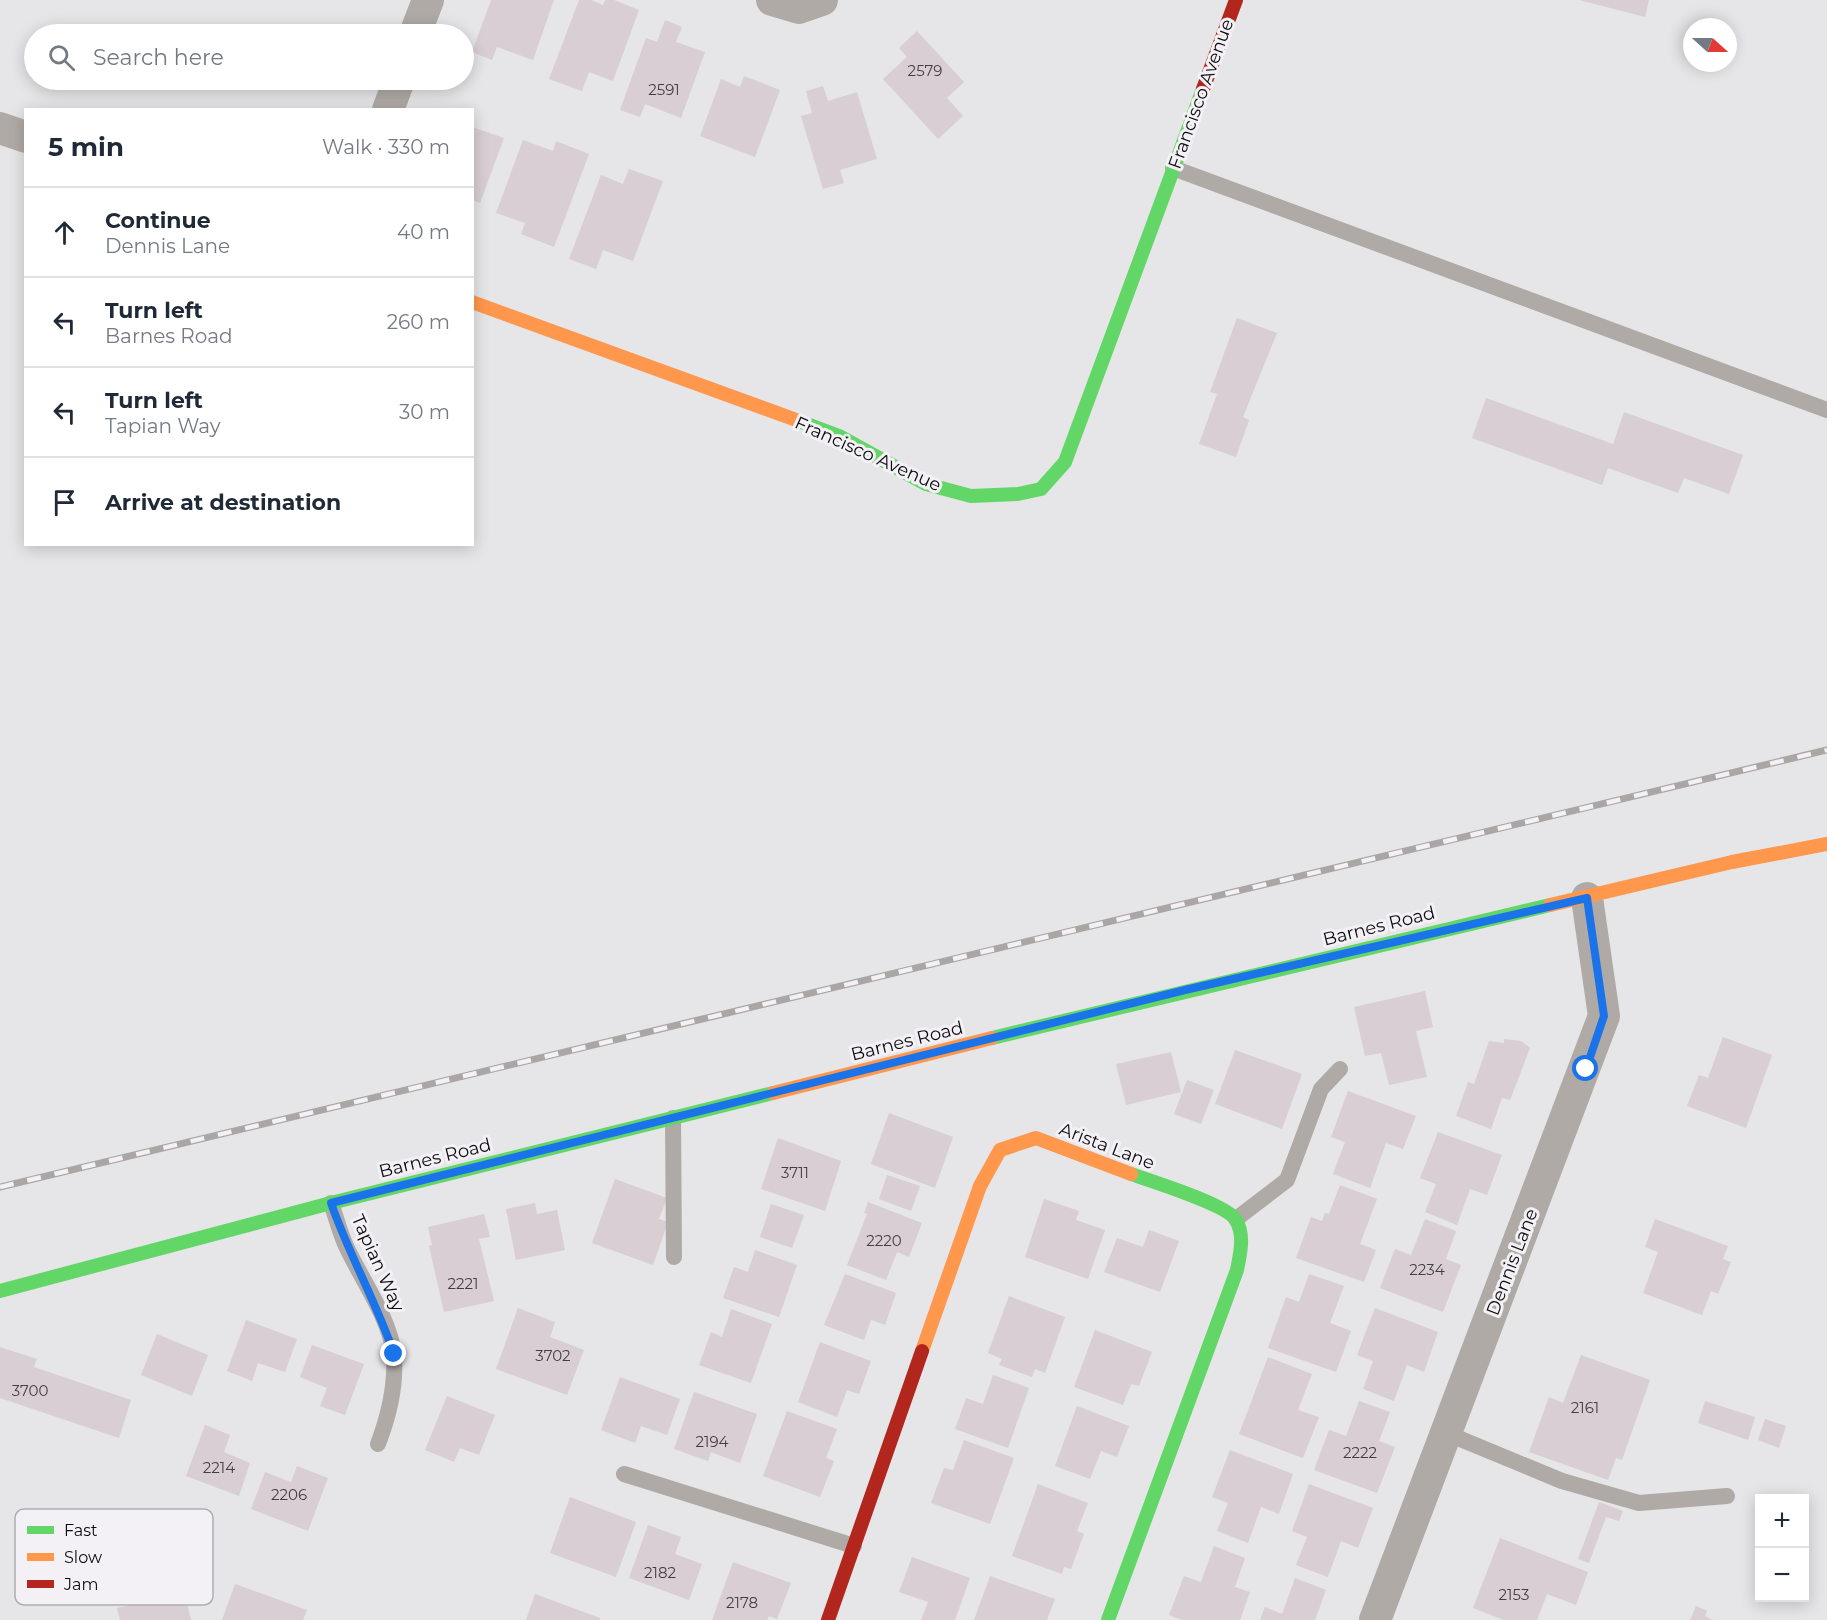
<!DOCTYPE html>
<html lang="en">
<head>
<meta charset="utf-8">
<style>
	:root { --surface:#fff; --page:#f2f2f3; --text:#1f2937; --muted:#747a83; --line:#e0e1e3 }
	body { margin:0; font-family:Montserrat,sans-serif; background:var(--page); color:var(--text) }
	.controls { position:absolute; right:18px; bottom:18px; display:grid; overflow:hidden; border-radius:0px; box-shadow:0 3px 15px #0003 }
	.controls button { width:54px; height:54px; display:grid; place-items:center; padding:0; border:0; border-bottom:2px solid var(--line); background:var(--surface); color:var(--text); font:30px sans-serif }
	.compass { position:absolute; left:1683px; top:18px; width:54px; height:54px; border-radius:50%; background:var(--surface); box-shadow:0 3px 15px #0003; rotate:111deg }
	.stop { position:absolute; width:18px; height:18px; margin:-14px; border:4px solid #1a73e8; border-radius:50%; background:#fff }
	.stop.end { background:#1a73e8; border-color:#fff; box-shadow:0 2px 6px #0008 }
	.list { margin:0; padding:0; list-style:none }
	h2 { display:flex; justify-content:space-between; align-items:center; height:78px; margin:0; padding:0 24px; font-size:26px }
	h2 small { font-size:20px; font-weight:400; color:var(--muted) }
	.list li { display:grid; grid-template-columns:39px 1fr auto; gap:18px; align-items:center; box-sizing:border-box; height:90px; padding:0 24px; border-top:2px solid var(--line) }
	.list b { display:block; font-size:22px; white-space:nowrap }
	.list p { margin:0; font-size:20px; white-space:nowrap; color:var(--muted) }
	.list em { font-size:20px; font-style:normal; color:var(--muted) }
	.icon { flex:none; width:33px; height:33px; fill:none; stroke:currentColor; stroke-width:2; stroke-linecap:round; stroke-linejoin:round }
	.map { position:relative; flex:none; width:1827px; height:1620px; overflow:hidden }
	.search { position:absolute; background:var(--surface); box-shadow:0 3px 15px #0003; left:24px; top:24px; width:450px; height:66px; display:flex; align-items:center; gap:15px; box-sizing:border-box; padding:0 21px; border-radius:33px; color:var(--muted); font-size:22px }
	.panel { position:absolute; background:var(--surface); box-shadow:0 3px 15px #0003; left:24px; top:108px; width:450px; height:438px; border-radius:0px }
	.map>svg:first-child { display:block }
</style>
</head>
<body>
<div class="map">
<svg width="1827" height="1620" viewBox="0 0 1827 1620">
	<rect width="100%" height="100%" fill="#e6e5e7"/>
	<g fill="#d8ced3">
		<path d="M 491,0 L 554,0 L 533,60 L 497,47 L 492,60 L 472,52 Z"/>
		<path d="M 579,0 L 591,0 L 603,5 L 605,0 L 614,0 L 639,10 L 613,81 L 589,72 L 582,91 L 549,79 Z"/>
		<path d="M 1579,0 L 1649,0 L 1645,17 Z"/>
		<path d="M 665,20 L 682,27 L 676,42 L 705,52 L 681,118 L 645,104 L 640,117 L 620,110 L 646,38 L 657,42 Z"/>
		<path d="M 917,31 L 964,82 L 947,98 L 963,116 L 938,139 L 883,79 L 907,57 L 899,48 Z"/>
		<path d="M 744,76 L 780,90 L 755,157 L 700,136 L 721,79 L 740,87 Z"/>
		<path d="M 823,86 L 828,101 L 857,92 L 877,159 L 840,170 L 844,183 L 823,189 L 801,116 L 812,113 L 806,91 Z"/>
		<path d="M 472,127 L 504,138 L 480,203 L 472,200 Z"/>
		<path d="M 523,140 L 553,151 L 556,141 L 589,154 L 554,247 L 521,234 L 525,223 L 496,213 Z"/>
		<path d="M 629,169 L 663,181 L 633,261 L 603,250 L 596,269 L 569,259 L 601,175 L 623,184 Z"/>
		<path d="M 1237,318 L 1277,333 L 1243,417 L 1249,420 L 1236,457 L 1199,444 L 1217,394 L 1210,392 Z"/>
		<path d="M 1486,398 L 1613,444 L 1624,412 L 1743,455 L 1729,494 L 1684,478 L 1678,493 L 1608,468 L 1602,485 L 1472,438 Z"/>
		<path d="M 1425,991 L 1433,1027 L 1416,1031 L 1427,1077 L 1389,1085 L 1381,1053 L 1365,1056 L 1354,1007 Z"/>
		<path d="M 1723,1037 L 1772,1055 L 1746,1128 L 1687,1106 L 1699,1075 L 1708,1078 Z"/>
		<path d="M 1504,1039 L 1521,1041 L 1530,1048 L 1510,1100 L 1502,1098 L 1491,1129 L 1456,1116 L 1468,1082 L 1474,1084 L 1489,1041 L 1504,1043 Z"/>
		<path d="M 1235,1050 L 1302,1074 L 1282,1129 L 1215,1104 Z"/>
		<path d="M 1171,1052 L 1181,1092 L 1126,1105 L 1116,1064 Z"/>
		<path d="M 1187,1080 L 1214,1090 L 1201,1124 L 1174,1114 Z"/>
		<path d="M 1348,1091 L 1416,1116 L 1403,1149 L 1386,1143 L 1370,1188 L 1333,1174 L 1345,1142 L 1331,1137 Z"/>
		<path d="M 889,1113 L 953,1137 L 935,1188 L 871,1164 Z"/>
		<path d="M 1438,1132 L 1502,1155 L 1487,1195 L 1470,1189 L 1457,1225 L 1425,1212 L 1436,1184 L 1420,1178 Z"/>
		<path d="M 778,1138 L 841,1161 L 825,1211 L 761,1189 Z"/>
		<path d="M 887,1175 L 920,1186 L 911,1211 L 879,1199 Z"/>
		<path d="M 615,1179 L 667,1198 L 659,1219 L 668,1222 L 653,1265 L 592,1243 Z"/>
		<path d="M 1340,1185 L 1377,1199 L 1360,1244 L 1376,1250 L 1364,1282 L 1296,1258 L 1311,1217 L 1322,1221 L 1325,1213 L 1329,1214 Z"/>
		<path d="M 1044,1199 L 1079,1211 L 1076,1220 L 1105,1230 L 1088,1279 L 1025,1257 Z"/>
		<path d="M 868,1202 L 922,1223 L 909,1257 L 897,1252 L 886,1280 L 847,1265 L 867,1214 L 864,1213 Z"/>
		<path d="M 535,1203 L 537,1214 L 557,1210 L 565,1250 L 516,1260 L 506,1209 Z"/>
		<path d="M 771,1204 L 804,1215 L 792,1248 L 760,1237 Z"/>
		<path d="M 484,1214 L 490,1237 L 479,1239 L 494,1301 L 444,1312 L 429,1246 L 432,1245 L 428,1227 Z"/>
		<path d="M 1425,1219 L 1456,1231 L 1446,1259 L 1461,1265 L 1443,1312 L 1380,1288 L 1395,1249 L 1411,1255 Z"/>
		<path d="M 1655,1219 L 1728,1246 L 1723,1259 L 1731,1262 L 1718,1294 L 1711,1291 L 1702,1315 L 1643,1293 L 1658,1252 L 1645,1247 Z"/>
		<path d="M 1149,1230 L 1179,1241 L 1160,1292 L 1104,1272 L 1117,1238 L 1143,1247 Z"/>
		<path d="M 755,1250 L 797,1265 L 779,1317 L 723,1298 L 734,1267 L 748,1272 Z"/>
		<path d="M 845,1274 L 896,1293 L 885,1325 L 871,1320 L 864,1340 L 824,1325 Z"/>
		<path d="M 1309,1274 L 1344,1286 L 1330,1323 L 1351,1331 L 1336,1372 L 1268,1348 L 1286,1297 L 1299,1302 Z"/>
		<path d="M 1009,1296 L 1065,1317 L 1045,1373 L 1035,1369 L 1032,1377 L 999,1365 L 1002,1359 L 988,1353 Z"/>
		<path d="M 518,1308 L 555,1322 L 550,1337 L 584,1350 L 567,1395 L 496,1369 Z"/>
		<path d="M 1375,1308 L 1438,1332 L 1424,1372 L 1407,1365 L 1394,1401 L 1363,1389 L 1373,1361 L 1357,1355 Z"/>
		<path d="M 731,1309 L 772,1324 L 751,1383 L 699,1365 L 711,1332 L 722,1337 Z"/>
		<path d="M 246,1320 L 297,1339 L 285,1372 L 258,1363 L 252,1381 L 227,1371 Z"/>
		<path d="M 1095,1330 L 1152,1352 L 1139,1386 L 1131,1384 L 1123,1405 L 1074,1387 Z"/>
		<path d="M 157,1334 L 208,1355 L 192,1396 L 141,1375 Z"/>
		<path d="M 820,1342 L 871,1361 L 859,1394 L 847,1390 L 837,1417 L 798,1402 Z"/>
		<path d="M 312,1345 L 364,1364 L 345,1415 L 320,1406 L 327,1388 L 300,1377 Z"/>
		<path d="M 0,1347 L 37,1359 L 34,1367 L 131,1400 L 119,1438 L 0,1398 Z"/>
		<path d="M 1581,1355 L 1650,1380 L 1622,1460 L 1616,1458 L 1608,1480 L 1529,1452 L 1549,1397 L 1563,1403 Z"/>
		<path d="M 1268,1357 L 1312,1374 L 1298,1410 L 1319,1417 L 1303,1458 L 1239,1434 Z"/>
		<path d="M 993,1375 L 1029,1388 L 1008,1448 L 955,1429 L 966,1398 L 983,1404 Z"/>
		<path d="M 620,1377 L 680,1399 L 667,1435 L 641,1426 L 635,1443 L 601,1430 Z"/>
		<path d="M 694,1392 L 757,1414 L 740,1463 L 711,1452 L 708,1461 L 674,1449 Z"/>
		<path d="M 447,1396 L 495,1415 L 479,1455 L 460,1448 L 454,1462 L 425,1450 Z"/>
		<path d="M 1359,1401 L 1390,1412 L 1379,1441 L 1395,1447 L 1377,1493 L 1314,1470 L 1329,1430 L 1346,1436 Z"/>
		<path d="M 1705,1401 L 1755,1417 L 1748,1440 L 1698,1423 Z"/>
		<path d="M 1077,1406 L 1129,1426 L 1117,1457 L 1101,1451 L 1090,1479 L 1055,1466 Z"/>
		<path d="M 787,1411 L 837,1429 L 826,1458 L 834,1461 L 820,1497 L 763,1476 Z"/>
		<path d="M 1765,1419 L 1786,1426 L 1779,1448 L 1758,1440 Z"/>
		<path d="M 205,1425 L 230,1435 L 224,1452 L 250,1463 L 239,1496 L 186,1476 Z"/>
		<path d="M 964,1440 L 1014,1458 L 990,1524 L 931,1503 L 944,1468 L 953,1470 Z"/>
		<path d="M 1230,1450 L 1293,1474 L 1279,1514 L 1261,1507 L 1248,1543 L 1217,1531 L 1228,1503 L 1212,1497 Z"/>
		<path d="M 297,1466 L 328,1478 L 308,1531 L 251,1509 L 265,1472 L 291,1482 Z"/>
		<path d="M 1038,1484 L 1088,1503 L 1077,1531 L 1084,1534 L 1071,1569 L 1064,1567 L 1062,1574 L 1012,1556 Z"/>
		<path d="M 1309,1484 L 1373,1508 L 1358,1548 L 1341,1541 L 1328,1577 L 1296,1565 L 1307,1537 L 1292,1531 Z"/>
		<path d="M 570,1497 L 636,1522 L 616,1577 L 550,1553 Z"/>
		<path d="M 1599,1502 L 1623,1511 L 1619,1521 L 1606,1517 L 1589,1563 L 1578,1559 Z"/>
		<path d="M 648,1525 L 681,1537 L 675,1554 L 702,1564 L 689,1600 L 629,1578 Z"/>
		<path d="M 1500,1538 L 1588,1572 L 1576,1605 L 1547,1594 L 1537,1620 L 1504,1620 L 1473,1608 Z"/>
		<path d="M 1214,1546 L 1245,1558 L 1235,1587 L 1250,1592 L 1240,1620 L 1182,1620 L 1169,1615 L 1184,1576 L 1201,1582 Z"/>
		<path d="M 912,1557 L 970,1578 L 955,1620 L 921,1620 L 928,1602 L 899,1592 Z"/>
		<path d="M 733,1562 L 791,1583 L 777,1619 L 769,1616 L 767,1620 L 712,1620 Z"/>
		<path d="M 990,1576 L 1055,1599 L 1047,1620 L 974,1620 Z"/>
		<path d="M 1295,1578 L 1326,1590 L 1315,1620 L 1260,1620 L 1265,1607 L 1282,1614 Z"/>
		<path d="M 235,1584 L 307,1610 L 303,1620 L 222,1620 Z"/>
		<path d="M 165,1591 L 168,1602 L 186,1598 L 191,1620 L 120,1620 L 117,1608 L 145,1602 L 144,1596 Z"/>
		<path d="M 535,1594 L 600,1618 L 600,1620 L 526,1620 Z"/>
		<path d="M 1696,1606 L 1707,1611 L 1705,1616 L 1713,1620 L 1690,1620 Z"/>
	</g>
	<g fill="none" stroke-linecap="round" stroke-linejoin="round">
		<g stroke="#afaaa5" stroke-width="16">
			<path d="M 1173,168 L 1827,410"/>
			<path d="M 673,1118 L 674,1257"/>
			<path d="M 331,1203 C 336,1217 340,1233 346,1246 C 361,1279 390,1318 394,1355 C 396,1387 389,1415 378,1444"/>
			<path d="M 1236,1219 L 1287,1180 L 1321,1089 L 1340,1069"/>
			<path d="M 1446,1433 L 1562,1481 L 1639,1503 L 1727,1496"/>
			<path d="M 624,1474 L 854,1546"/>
		</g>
		<g stroke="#afaaa5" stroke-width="32">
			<path d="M 772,0 L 799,8 L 822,0"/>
			<path d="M 415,34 L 428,0"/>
			<path d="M 388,110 L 399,80"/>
			<path d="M 0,128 L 26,137"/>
			<path d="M 1375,1620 L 1604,1016 L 1587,898"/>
		</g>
		<g stroke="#63d668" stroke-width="14">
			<path d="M 799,421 L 839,436 L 926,484 L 971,496 L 1018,494 L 1041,489 L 1065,462 L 1203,89"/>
			<path d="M 992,1038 L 1550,905"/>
			<path d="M 0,1291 L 331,1203 L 773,1093"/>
			<path d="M 1108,1620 L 1237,1270 C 1240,1254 1245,1236 1236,1220 C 1228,1205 1151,1181 1131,1174"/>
		</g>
		<g stroke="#ff974d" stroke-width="14">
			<path d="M 472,302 L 799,421"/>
			<path d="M 1550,905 L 1732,862 L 1827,844"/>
			<path d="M 773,1093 L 992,1038"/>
			<path d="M 922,1351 L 980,1186 L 1000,1150 L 1036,1138 L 1131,1174"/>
		</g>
		<g stroke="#b3261e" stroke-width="14">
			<path d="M 1203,89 L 1236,0"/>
			<path d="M 828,1620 L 922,1351"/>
		</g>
		<defs>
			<path id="rail" d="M 0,1187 L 1827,750"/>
		</defs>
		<use href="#rail" stroke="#aaa6a6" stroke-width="7"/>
		<use href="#rail" stroke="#f3f1f5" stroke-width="4.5" stroke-dasharray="14" stroke-linecap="butt"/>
	</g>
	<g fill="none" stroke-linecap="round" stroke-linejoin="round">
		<path stroke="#1a73e8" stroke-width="8" d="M 394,1354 C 376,1301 349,1255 331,1203 L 1185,990 L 1587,898 L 1604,1016 L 1586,1069"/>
	</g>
	<g text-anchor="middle" stroke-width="6" stroke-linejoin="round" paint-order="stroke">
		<g font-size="15" fill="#423f41">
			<text x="925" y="76">2579</text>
			<text x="664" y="95">2591</text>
			<text x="795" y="1178">3711</text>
			<text x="884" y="1246">2220</text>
			<text x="1427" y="1275">2234</text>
			<text x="463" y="1289">2221</text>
			<text x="553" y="1361">3702</text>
			<text x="30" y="1396">3700</text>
			<text x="1585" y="1413">2161</text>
			<text x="712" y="1447">2194</text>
			<text x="1360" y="1458">2222</text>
			<text x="219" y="1473">2214</text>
			<text x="289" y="1500">2206</text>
			<text x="660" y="1578">2182</text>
			<text x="1514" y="1600">2153</text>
			<text x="742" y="1608">2178</text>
		</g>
		<g font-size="18" fill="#0e0d0e" stroke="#f3f1f5">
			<text transform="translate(1201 94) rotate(-70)" y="6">Francisco Avenue</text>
			<text transform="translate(868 454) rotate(24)" y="6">Francisco Avenue</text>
			<text transform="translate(1379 926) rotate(-14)" y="6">Barnes Road</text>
			<text transform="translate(907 1041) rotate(-14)" y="6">Barnes Road</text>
			<text transform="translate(1107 1146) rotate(21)" y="6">Arista Lane</text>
			<text transform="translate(435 1158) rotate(-14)" y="6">Barnes Road</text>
			<text transform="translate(1512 1262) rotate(-69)" y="6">Dennis Lane</text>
			<text transform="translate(378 1263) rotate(66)" y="6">Tapian Way</text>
		</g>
	</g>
	<rect x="15" y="1509" width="198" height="96" rx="9" fill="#f3f1f5" stroke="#aeadb0" stroke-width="1.5"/>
	<rect x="27" y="1526" width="27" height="8" fill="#63d668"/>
	<rect x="27" y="1553" width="27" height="8" fill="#ff974d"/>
	<rect x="27" y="1580" width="27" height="8" fill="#b3261e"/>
	<g font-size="16" fill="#0e0d0e">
		<text x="64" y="1536">Fast</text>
		<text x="64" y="1563">Slow</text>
		<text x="64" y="1590">Jam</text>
	</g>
</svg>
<div class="controls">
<button>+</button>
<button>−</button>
</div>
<svg class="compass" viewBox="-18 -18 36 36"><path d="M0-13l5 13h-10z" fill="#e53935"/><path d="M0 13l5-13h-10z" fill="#747a83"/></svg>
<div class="stop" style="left:1586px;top:1069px"></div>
<div class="stop end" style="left:394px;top:1354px"></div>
<div class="search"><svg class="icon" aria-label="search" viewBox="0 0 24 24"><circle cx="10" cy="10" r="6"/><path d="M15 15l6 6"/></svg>Search here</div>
<section class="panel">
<h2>5 min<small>Walk · 330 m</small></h2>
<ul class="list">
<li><svg class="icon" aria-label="ahead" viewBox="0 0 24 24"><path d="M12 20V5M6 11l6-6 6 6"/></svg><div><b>Continue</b><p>Dennis Lane</p></div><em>40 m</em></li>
<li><svg class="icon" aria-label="left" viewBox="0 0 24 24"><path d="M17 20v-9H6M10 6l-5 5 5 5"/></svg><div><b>Turn left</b><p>Barnes Road</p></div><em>260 m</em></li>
<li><svg class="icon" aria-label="left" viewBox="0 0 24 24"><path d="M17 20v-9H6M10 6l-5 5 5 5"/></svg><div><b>Turn left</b><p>Tapian Way</p></div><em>30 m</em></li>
<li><svg class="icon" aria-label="arrive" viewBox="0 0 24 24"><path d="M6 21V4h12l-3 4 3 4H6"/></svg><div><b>Arrive at destination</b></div></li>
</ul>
</section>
</div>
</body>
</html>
